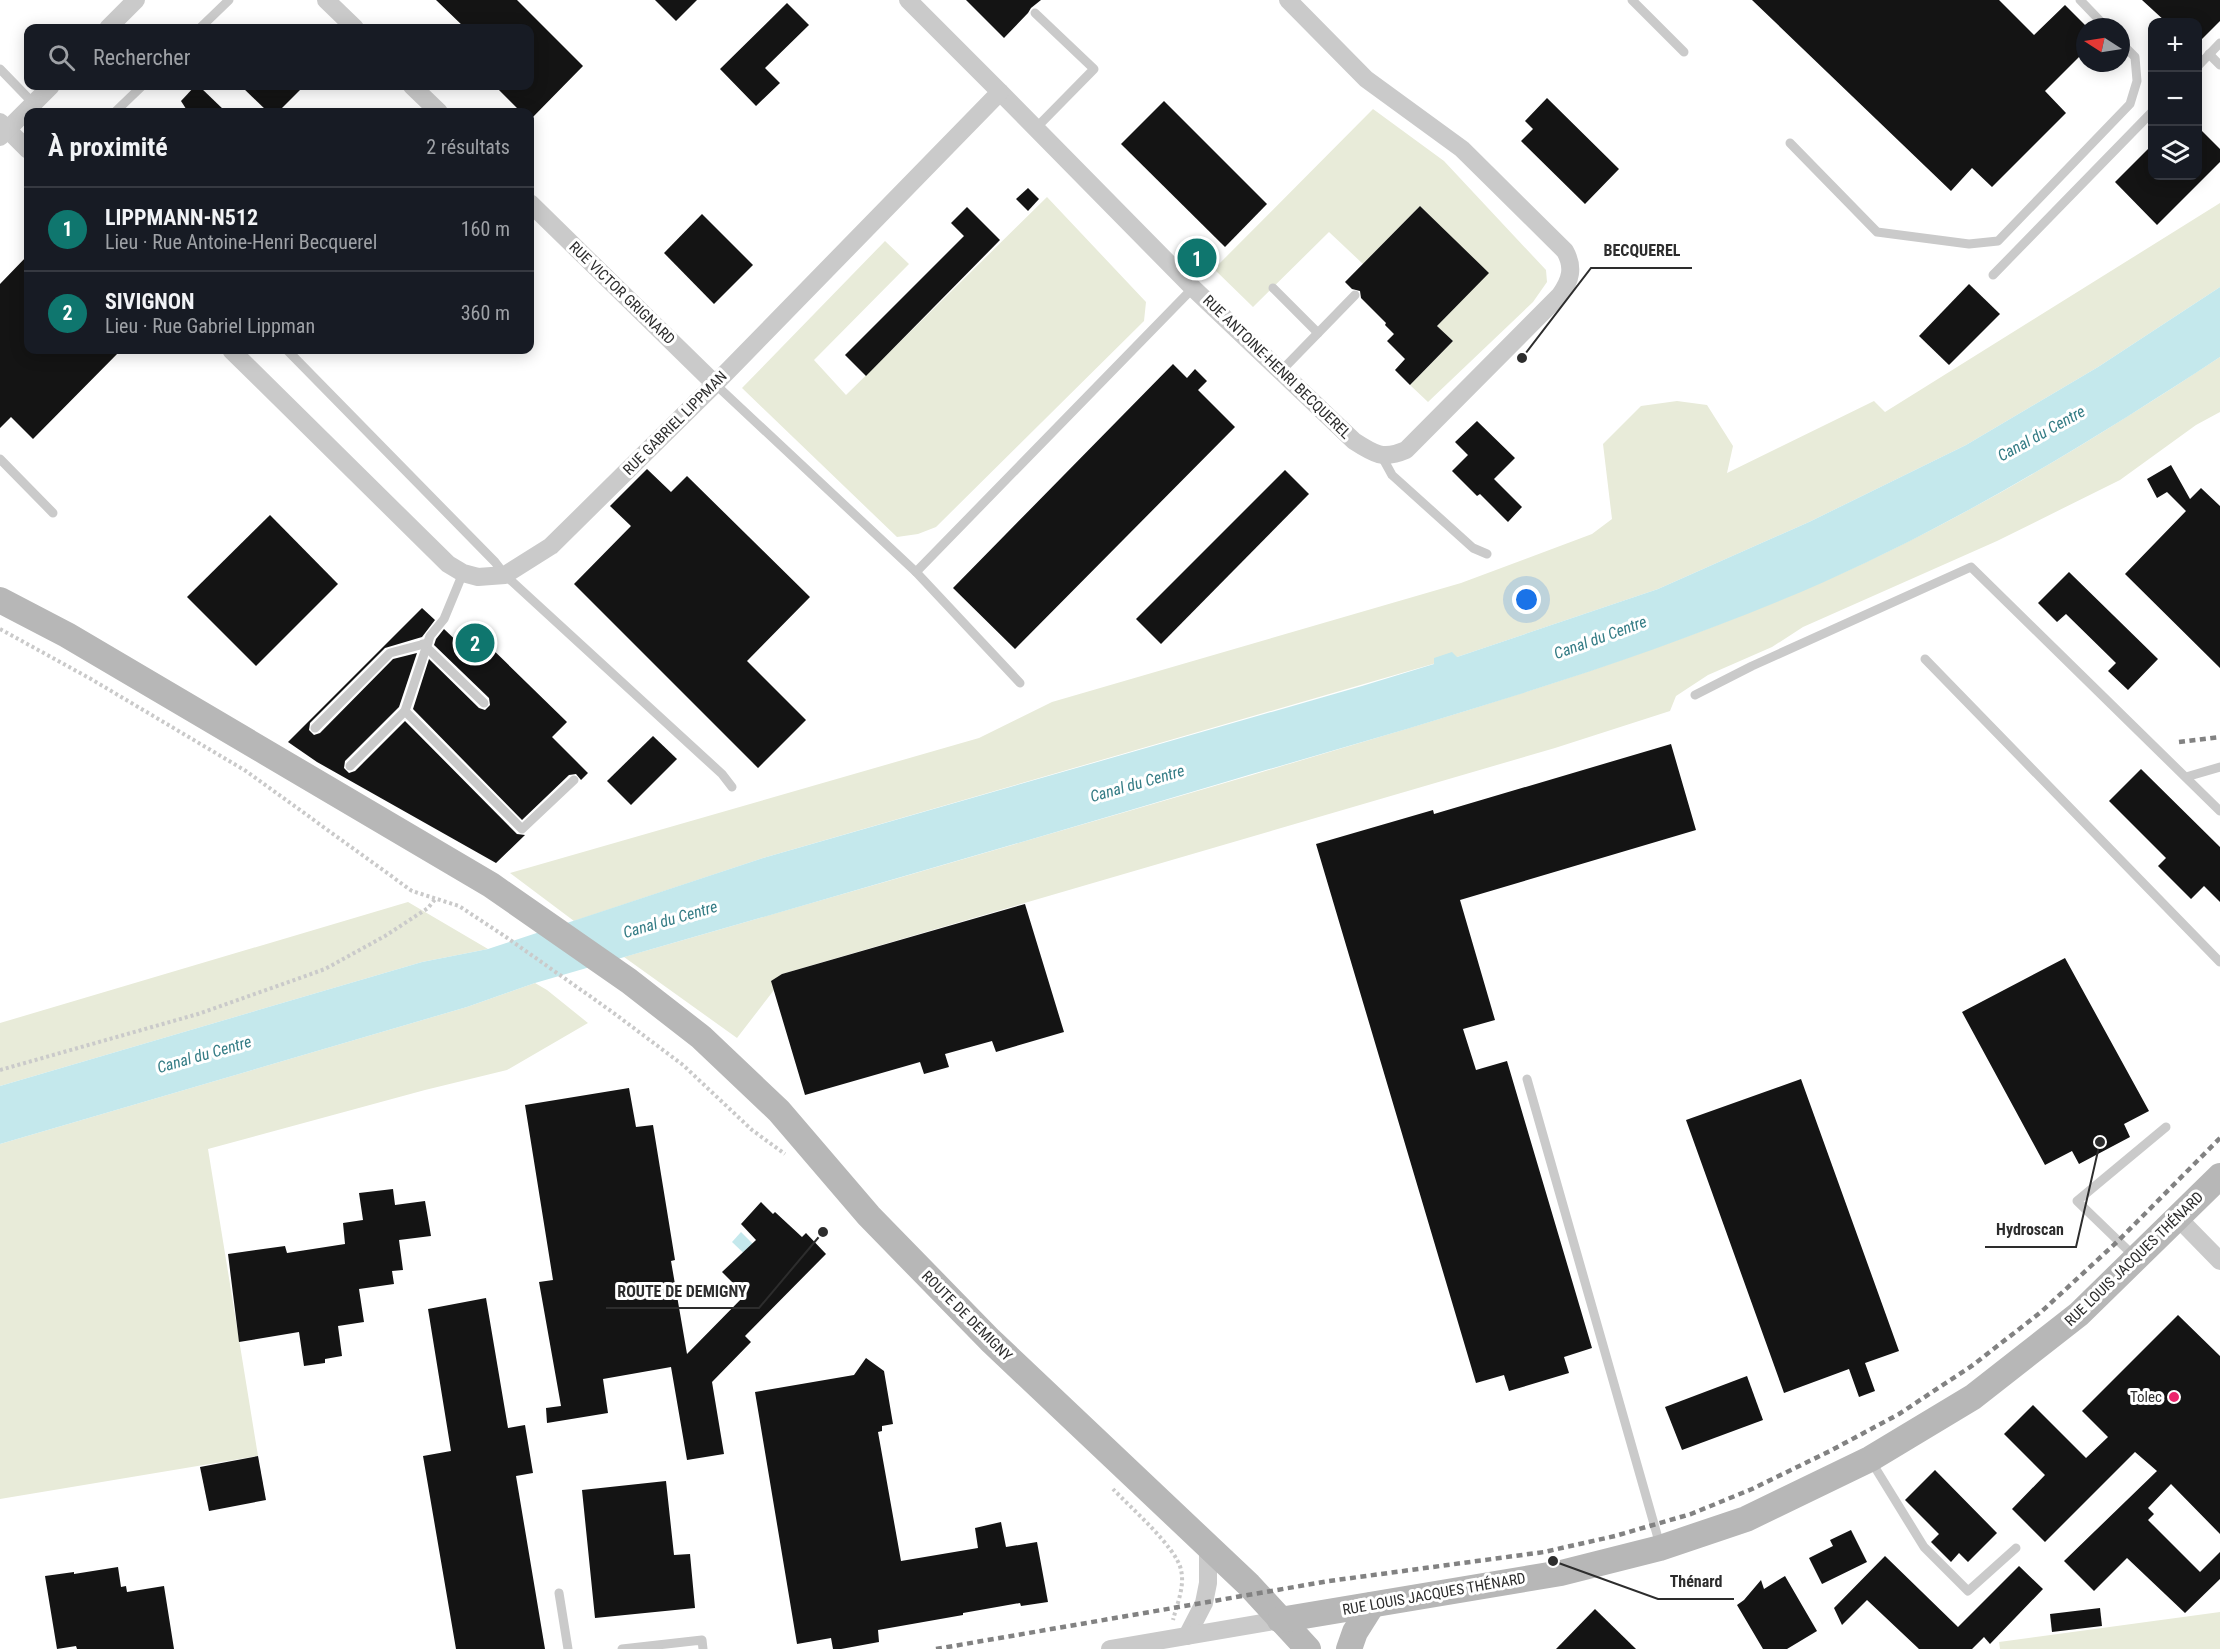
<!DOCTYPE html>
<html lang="fr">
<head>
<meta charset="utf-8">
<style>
	:root { --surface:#171b24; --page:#20242c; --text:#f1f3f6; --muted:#9ea1a6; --line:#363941; --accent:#0f766e }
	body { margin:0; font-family:"Roboto Condensed",sans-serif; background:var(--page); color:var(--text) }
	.controls { position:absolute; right:18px; top:18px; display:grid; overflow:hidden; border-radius:12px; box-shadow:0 3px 15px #0003 }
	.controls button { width:54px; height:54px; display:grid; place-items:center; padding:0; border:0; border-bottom:2px solid var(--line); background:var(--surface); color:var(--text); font:30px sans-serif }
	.compass { position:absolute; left:2076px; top:18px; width:54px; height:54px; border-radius:50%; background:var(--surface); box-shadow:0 3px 15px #0003; rotate:282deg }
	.you { position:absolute; left:1527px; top:600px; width:21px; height:21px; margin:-15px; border:4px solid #fff; border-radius:50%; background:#1a73e8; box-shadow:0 0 0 9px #1a73e833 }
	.badge { display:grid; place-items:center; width:39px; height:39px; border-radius:50%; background:var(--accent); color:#fff; font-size:20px; font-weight:700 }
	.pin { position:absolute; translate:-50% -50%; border:3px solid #fff; box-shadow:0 2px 6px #0006 }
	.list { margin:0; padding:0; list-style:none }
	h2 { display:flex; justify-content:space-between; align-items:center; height:78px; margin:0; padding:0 24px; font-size:26px }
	h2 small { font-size:20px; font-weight:400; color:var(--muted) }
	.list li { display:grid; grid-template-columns:39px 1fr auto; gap:18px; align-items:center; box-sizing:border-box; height:84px; padding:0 24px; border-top:2px solid var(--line) }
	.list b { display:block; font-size:22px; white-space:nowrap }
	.list p { margin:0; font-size:20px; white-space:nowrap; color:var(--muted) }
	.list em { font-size:20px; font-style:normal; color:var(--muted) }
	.icon { flex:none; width:33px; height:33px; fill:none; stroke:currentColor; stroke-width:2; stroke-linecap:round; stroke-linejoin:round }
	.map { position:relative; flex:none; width:2220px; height:1649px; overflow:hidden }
	.search { position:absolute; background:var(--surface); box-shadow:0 3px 15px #0003; left:24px; top:24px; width:510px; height:66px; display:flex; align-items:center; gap:15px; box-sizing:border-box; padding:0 21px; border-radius:12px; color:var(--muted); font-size:22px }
	.panel { position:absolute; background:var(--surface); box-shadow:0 3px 15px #0003; left:24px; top:108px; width:510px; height:246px; border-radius:12px }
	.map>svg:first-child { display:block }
</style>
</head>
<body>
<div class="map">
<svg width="2220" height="1649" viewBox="0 0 2220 1649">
	<rect width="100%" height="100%" fill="#fff"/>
	<g fill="#e8ebd9">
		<path d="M 1373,109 L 1444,161 L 1546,270 L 1547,282 L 1533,302 L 1428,402 L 1410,385 L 1453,341 L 1437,326 L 1488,273 L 1420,206 L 1363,264 L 1329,232 L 1253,307 L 1214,269 Z"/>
		<path d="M 1047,197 L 1146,302 L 1144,321 L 936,527 L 918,534 L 897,537 L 742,388 L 885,241 L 909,264 L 814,360 L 846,395 Z"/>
		<path d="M 2220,203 L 2220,287 L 2098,367 L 1966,445 L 1809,522 L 1658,589 L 1457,657 L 763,858 L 574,921 L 510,873 L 979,738 L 1052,702 L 1461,583 L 1592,534 L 1612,519 L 1603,444 L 1641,406 L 1677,401 L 1707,405 L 1733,446 L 1727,473 L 1874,401 L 1885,412 Z"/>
		<path d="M 2220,357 L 2220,412 L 2196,425 L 2120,480 L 1997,541 L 1803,627 L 1772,647 L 1708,675 L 1676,696 L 1670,711 L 1555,748 L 782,974 L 774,990 L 737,1038 L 624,957 C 833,897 1043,836 1252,775 C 1437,720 1622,667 1799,592 C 1947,530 2086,445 2220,357 Z"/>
		<path d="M 408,902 L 488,949 L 422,962 L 0,1086 L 0,1023 Z"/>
		<path d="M 535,983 L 547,990 L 588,1023 L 507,1070 L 425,1090 L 208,1149 L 258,1456 L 0,1499 L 0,1144 L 467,1007 Z"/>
		<path d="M 2220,1612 L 2220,1649 L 2000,1649 L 1999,1642 Z"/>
	</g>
	<g fill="#c4e8ec">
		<path d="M 2220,287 L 2220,357 C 2086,445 1948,529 1801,592 C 1617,670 1424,724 1232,780 C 1000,849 767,916 535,983 L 467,1007 L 0,1144 L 0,1086 L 422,962 L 488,949 L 763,858 L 1362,686 L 1434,664 L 1434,658 L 1452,652 L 1457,657 L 1658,589 L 1809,522 L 1966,445 L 2098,367 Z"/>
		<path d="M 741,1232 L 763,1254 L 754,1263 L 732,1242 Z"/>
	</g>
	<g fill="#141414">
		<path d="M 436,0 L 517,0 L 583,66 L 530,120 L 530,112 L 521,112 L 495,86 L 530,86 L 530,28 L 465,28 Z"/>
		<path d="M 655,0 L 697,0 L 676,21 Z"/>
		<path d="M 966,0 L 1041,0 L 1031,8 L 1028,13 L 1004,38 Z"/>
		<path d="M 1752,0 L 1999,0 L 2034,35 L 2065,5 L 2085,25 L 2085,51 L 2045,91 L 2066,113 L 1992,187 L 1972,168 L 1951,191 Z"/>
		<path d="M 2142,0 L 2220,0 L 2220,21 L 2198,43 L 2198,22 L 2166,22 Z"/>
		<path d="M 787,3 L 809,25 L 765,68 L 780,83 L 756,106 L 720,69 Z"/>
		<path d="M 195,86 L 199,86 L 226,112 L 188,112 L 181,101 Z"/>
		<path d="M 241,86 L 304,86 L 278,112 L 268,112 Z"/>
		<path d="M 1547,98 L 1619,169 L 1585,204 L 1521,141 L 1533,129 L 1525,121 Z"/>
		<path d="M 1164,101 L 1267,204 L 1225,247 L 1121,144 Z"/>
		<path d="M 2198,127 L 2220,149 L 2220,162 L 2157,225 L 2115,182 L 2152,145 L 2152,176 L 2198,176 Z"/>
		<path d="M 1028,188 L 1039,199 L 1028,211 L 1016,199 Z"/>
		<path d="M 1420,206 L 1489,273 L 1437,326 L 1453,341 L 1410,385 L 1395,370 L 1405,359 L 1387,341 L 1394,334 L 1385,325 L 1386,323 L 1361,298 L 1360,291 L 1352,289 L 1345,282 Z"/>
		<path d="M 967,207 L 1000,240 L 866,376 L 845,355 L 964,236 L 951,223 Z"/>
		<path d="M 702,214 L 753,265 L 714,304 L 664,253 Z"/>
		<path d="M 28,255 L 28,350 L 121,350 L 33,439 L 11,417 L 0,428 L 0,284 Z"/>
		<path d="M 1969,284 L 2000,314 L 1949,365 L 1919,336 Z"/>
		<path d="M 1173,364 L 1187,378 L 1195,369 L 1207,381 L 1198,390 L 1235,427 L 1015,649 L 953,588 Z"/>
		<path d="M 1477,421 L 1515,458 L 1494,479 L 1522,507 L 1508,522 L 1480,494 L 1477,496 L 1452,471 L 1468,455 L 1455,442 Z"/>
		<path d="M 2171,465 L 2190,499 L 2201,488 L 2220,506 L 2220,668 L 2125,574 L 2186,511 L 2167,492 L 2157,498 L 2147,479 Z"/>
		<path d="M 647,469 L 671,492 L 687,476 L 810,597 L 747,661 L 806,720 L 758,768 L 574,584 L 631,526 L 610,506 Z"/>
		<path d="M 1285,470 L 1309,494 L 1161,644 L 1136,619 Z"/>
		<path d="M 270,515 L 338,584 L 256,666 L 187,597 Z"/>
		<path d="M 2069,572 L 2158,659 L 2128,690 L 2108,671 L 2116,663 L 2066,614 L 2057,622 L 2038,603 Z"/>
		<path d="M 422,608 L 435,620 L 422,637 L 385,648 L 310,723 L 309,730 L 314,735 L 320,733 L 393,659 L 417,653 L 399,707 L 345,761 L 344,768 L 349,773 L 355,771 L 405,721 L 517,834 L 525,835 L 496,863 L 317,762 L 288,742 Z"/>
		<path d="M 444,629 L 464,648 L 476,637 L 481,642 L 483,640 L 567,722 L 552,737 L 588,773 L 581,780 L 576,774 L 569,775 L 522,820 L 413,709 L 429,659 L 479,708 L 485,710 L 490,705 L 489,698 L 434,645 L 436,639 Z"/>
		<path d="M 653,736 L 677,759 L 631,805 L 607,781 Z"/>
		<path d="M 1671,744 L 1696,830 L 1460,900 L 1495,1020 L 1463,1029 L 1476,1070 L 1507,1061 L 1592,1348 L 1564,1357 L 1569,1373 L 1509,1391 L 1504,1375 L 1476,1383 L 1316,844 L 1433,810 L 1434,814 Z"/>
		<path d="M 2141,769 L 2220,847 L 2220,902 L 2204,886 L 2191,899 L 2158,866 L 2166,858 L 2109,801 Z"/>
		<path d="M 1025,904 L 1064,1032 L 996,1052 L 992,1041 L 945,1054 L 949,1067 L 924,1074 L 920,1062 L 805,1095 L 771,981 L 782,974 Z"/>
		<path d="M 2065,958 L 2149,1111 L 2124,1124 L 2130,1137 L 2079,1164 L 2072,1151 L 2045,1165 L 1962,1012 Z"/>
		<path d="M 1801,1079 L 1899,1351 L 1865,1363 L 1875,1391 L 1859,1397 L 1849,1369 L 1784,1393 L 1686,1120 Z"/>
		<path d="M 629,1088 L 636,1127 L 653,1125 L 675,1260 L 671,1261 L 687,1354 L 745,1295 L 722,1272 L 756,1240 L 741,1224 L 761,1202 L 773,1214 L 775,1212 L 802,1237 L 806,1233 L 826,1254 L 745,1336 L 751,1342 L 712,1382 L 724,1454 L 687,1460 L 671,1367 L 603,1379 L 608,1413 L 547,1423 L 546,1408 L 561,1406 L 539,1282 L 553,1280 L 525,1105 Z"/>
		<path d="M 393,1189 L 395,1205 L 425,1201 L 431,1236 L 399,1240 L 403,1270 L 392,1271 L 394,1284 L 359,1289 L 364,1322 L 338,1326 L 342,1356 L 325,1359 L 325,1363 L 304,1366 L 299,1332 L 239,1342 L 228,1254 L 285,1246 L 287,1253 L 345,1244 L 343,1223 L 363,1220 L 359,1193 Z"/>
		<path d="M 486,1298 L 508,1428 L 525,1425 L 533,1473 L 516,1476 L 545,1649 L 456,1649 L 423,1456 L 451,1451 L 428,1309 Z"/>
		<path d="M 2178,1315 L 2220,1356 L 2220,1534 L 2171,1484 L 2148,1508 L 2154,1514 L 2148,1520 L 2200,1572 L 2220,1552 L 2220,1579 L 2185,1613 L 2127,1558 L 2094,1591 L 2064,1561 L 2157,1471 L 2135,1452 L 2045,1542 L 2012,1509 L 2045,1475 L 2004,1434 L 2033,1405 L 2086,1458 L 2108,1437 L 2082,1411 Z"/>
		<path d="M 866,1358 L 884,1371 L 893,1424 L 882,1426 L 882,1431 L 878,1432 L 901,1561 L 978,1548 L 975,1528 L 1001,1522 L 1006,1547 L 1037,1542 L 1048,1602 L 1021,1606 L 1020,1603 L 963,1613 L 963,1615 L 878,1630 L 879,1642 L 841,1649 L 833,1649 L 831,1638 L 797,1644 L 755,1392 L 854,1375 Z"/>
		<path d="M 1747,1376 L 1763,1420 L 1682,1450 L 1665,1407 Z"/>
		<path d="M 258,1456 L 266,1500 L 209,1511 L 200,1467 Z"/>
		<path d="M 1935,1470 L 1997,1533 L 1968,1562 L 1959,1553 L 1951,1562 L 1931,1542 L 1939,1534 L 1905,1500 Z"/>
		<path d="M 666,1481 L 674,1555 L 690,1554 L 695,1608 L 595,1618 L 582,1490 Z"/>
		<path d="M 1851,1530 L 1867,1562 L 1822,1584 L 1809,1558 L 1833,1546 L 1830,1540 Z"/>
		<path d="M 1885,1556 L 1958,1627 L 2019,1566 L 2043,1589 L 1990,1644 L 1984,1637 L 1972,1649 L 1919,1649 L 1867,1600 L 1842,1625 L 1834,1608 Z"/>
		<path d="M 118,1567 L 121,1587 L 126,1586 L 127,1592 L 164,1586 L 174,1649 L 77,1649 L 76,1646 L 57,1649 L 45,1576 L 74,1572 L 74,1574 Z"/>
		<path d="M 1785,1576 L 1817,1631 L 1787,1649 L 1763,1649 L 1737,1605 L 1744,1600 L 1761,1580 L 1764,1589 Z"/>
		<path d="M 2100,1608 L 2102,1626 L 2052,1632 L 2050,1614 Z"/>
		<path d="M 1595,1609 L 1636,1649 L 1556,1649 Z"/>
	</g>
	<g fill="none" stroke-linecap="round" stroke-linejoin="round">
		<g stroke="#cacaca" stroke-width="4" stroke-dasharray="3 3" stroke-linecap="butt">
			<path d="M 0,629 L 91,679 L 246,771 L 412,891 L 459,906 L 503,935 L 611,1011 L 683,1065 L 752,1130 L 785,1154"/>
			<path d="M 0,1070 L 198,1014 L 325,969 L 385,936 L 428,908 L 436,898"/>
			<path d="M 1113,1489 C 1130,1507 1177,1548 1181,1570 C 1185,1586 1177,1604 1173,1620"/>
		</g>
		<g stroke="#cacaca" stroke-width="9">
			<path d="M 1632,0 L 1684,52"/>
			<path d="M 2080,0 L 2106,27"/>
			<path d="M 1035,13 L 1094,69 L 1035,129"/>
			<path d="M 200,28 L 229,0"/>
			<path d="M 2209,54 L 2220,65"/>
			<path d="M 2198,66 L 2220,43"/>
			<path d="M 0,69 L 33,103"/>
			<path d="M 115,112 L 142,86"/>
			<path d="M 1790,143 L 1877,232 L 1969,244 L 1998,241 L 2130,104 L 2137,81 L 2135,57 L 2121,43"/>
			<path d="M 1993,275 L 2152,112"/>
			<path d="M 1273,288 L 1318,333"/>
			<path d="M 287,350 L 495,562 L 505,575 L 722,774 L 732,787"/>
			<path d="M 1282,370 L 1355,295"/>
			<path d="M 715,384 L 916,572"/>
			<path d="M 1381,455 L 1392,475 L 1473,548 L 1487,554"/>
			<path d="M 0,459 L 53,513"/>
			<path d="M 463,573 L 444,619 L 430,636 L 405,711 L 522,829 L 574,780"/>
			<path d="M 423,644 L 484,703"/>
			<path d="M 1925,659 L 2220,962"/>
			<path d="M 1020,683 L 916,572 L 1193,288"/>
			<path d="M 1695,695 L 1752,666 L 1971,567 L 2220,811"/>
			<path d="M 315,728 L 390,653 L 428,643"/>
			<path d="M 350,766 L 405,711"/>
			<path d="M 2186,777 L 2220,767"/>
			<path d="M 1527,1079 L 1660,1545"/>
			<path d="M 2135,1257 L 2077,1201 L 2166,1127"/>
			<path d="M 1871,1461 L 1924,1547 L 1968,1591 L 2016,1548"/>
			<path d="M 559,1593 L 568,1649"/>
			<path d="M 622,1649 L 702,1640 L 703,1649"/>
		</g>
		<g stroke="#cacaca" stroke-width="18">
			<path d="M 326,0 L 355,28"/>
			<path d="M 108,28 L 136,0"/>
			<path d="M 412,86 L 439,112"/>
			<path d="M 1000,92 L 1193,288 L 1354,441 C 1374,454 1383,460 1406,450 L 1560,295 C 1571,280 1574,267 1565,251 L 1462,149 L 1366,79 L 1288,0"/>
			<path d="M 0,122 L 28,150"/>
			<path d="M 0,137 L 51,86"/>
			<path d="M 530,203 L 715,384"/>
			<path d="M 231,350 L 448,564 L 463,573 L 478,577 L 505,575 L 551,546 L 715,384 L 1000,92 L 908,0"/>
			<path d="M 2178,1218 L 2220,1261"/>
			<path d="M 1187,1636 L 1204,1603 L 1208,1583 L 1208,1546"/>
			<path d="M 1110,1649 L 1280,1620"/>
		</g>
		<g stroke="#b7b7b7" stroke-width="26">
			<path d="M 0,600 L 67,635 L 491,885 L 629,981 L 701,1037 L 779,1111 L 869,1216 L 990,1340 L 1249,1585 L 1308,1649"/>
			<path d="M 1280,1620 L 1561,1573 L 1660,1548 L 1746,1519 L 1870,1459 L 1973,1397 L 2079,1314 L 2220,1176"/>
			<path d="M 1349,1649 L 1355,1632 L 1372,1605"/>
		</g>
		<g stroke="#828282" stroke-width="4.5" stroke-dasharray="6 4.5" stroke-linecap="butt">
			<path d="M 2179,742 L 2220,737"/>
			<path d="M 936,1649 L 1329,1581 L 1544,1552 L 1615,1536 L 1691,1514 L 1752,1489 L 1830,1451 L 1899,1414 L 1973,1365 L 2041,1312 L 2118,1241 L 2220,1138"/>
		</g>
	</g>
	<circle fill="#ec266d" stroke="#fff" stroke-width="2" cx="2174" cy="1397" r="6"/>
	<g text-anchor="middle" stroke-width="6" stroke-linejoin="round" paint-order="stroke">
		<g font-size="15" fill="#2d2d2d" stroke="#fff">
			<text transform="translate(622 293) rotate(44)" y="5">RUE VICTOR GRIGNARD</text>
			<text transform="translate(1277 367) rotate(44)" y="5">RUE ANTOINE-HENRI BECQUEREL</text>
			<text transform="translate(675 423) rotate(-45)" y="5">RUE GABRIEL LIPPMAN</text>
			<text transform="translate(2134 1259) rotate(-44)" y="5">RUE LOUIS JACQUES THÉNARD</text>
			<text transform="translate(967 1316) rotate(45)" y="5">ROUTE DE DEMIGNY</text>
			<text transform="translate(1434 1594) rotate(-10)" y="5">RUE LOUIS JACQUES THÉNARD</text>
		</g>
		<g font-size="15" fill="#2d2d2d" stroke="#fff" text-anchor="end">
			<text x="2162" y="1402">Tolec</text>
		</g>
		<g font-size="16" font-style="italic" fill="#347c85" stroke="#fff">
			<text transform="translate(2041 433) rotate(-29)" y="6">Canal du Centre</text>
			<text transform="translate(1600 637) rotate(-20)" y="6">Canal du Centre</text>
			<text transform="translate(1137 783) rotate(-16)" y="6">Canal du Centre</text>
			<text transform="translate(670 919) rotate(-16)" y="6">Canal du Centre</text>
			<text transform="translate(204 1054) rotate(-16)" y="6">Canal du Centre</text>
		</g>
	</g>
	<path fill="none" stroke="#2d2d2d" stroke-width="2" d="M1522 358L1591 268H1692M2100 1142L2076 1247H1985M823 1232L759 1308H606M1553 1561L1658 1599H1734"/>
	<g fill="#2d2d2d" stroke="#fff" stroke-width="2">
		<circle cx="1522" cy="358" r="6"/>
		<circle cx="2100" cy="1142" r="6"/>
		<circle cx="823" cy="1232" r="6"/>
		<circle cx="1553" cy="1561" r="6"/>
	</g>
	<g font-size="16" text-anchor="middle" font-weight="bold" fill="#2d2d2d" stroke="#fff" stroke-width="6" stroke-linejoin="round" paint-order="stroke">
		<text x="1642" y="256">BECQUEREL</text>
		<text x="2030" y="1235">Hydroscan</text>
		<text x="682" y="1297">ROUTE DE DEMIGNY</text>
		<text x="1696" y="1587">Thénard</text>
	</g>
</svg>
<div class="controls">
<button>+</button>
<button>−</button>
<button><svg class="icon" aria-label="layers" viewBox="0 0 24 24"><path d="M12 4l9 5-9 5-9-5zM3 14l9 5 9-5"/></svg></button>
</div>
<svg class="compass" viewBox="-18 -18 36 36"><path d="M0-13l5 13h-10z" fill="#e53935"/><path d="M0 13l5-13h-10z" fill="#9ea1a6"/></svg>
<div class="you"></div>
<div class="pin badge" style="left:1197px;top:258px">1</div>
<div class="pin badge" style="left:475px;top:643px">2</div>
<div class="search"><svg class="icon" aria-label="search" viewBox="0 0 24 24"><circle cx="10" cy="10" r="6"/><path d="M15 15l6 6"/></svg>Rechercher</div>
<section class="panel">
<h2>À proximité<small>2 résultats</small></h2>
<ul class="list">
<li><span class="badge">1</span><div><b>LIPPMANN-N512</b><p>Lieu · Rue Antoine-Henri Becquerel</p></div><em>160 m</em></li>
<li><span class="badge">2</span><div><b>SIVIGNON</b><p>Lieu · Rue Gabriel Lippman</p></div><em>360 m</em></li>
</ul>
</section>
</div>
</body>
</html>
